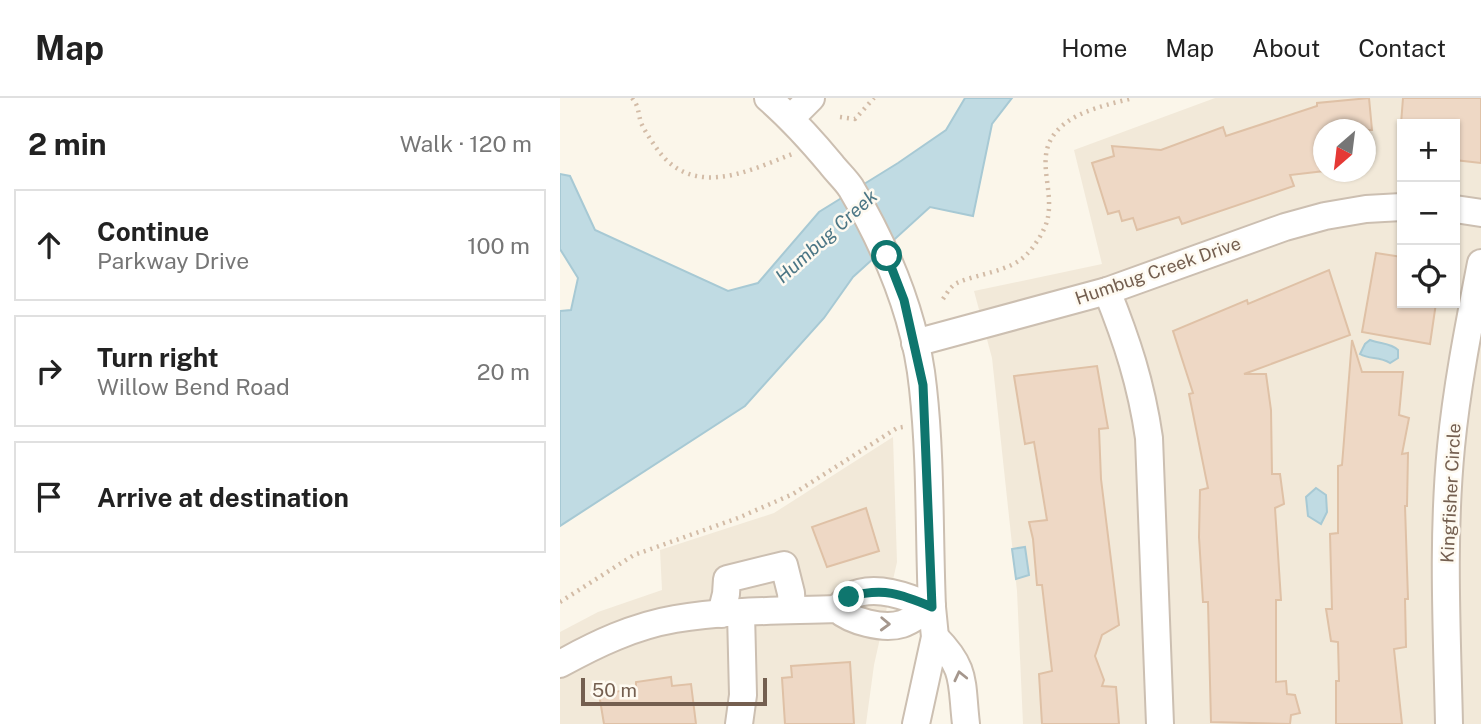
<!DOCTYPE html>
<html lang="en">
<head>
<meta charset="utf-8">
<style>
	:root { --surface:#fff; --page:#f6f6f6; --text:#222; --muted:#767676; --line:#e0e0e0 }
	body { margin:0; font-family:"Public Sans",sans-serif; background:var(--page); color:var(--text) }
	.controls { position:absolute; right:21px; top:21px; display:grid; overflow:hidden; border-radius:0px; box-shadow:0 2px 5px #0004 }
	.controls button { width:63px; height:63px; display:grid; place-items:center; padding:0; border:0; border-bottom:2px solid var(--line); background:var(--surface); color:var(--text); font:35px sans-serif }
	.compass { position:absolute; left:753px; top:21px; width:63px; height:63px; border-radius:50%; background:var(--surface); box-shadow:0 2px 5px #0004; rotate:208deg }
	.scale { position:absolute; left:21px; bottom:18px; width:186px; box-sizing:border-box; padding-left:7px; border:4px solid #745f50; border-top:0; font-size:19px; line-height:24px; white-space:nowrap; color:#745f50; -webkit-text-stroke:5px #fefaf1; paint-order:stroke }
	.stop { position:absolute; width:21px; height:21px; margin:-16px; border:5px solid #0f766e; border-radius:50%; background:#fff }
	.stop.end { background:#0f766e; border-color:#fff; box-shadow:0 2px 7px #0008 }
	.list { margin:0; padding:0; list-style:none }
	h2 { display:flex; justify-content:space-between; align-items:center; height:91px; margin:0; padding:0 28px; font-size:30px }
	h2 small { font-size:23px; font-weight:400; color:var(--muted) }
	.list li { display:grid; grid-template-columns:46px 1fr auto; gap:21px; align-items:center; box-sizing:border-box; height:112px; margin:0 14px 14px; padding:0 14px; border:2px solid var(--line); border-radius:0px }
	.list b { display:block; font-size:26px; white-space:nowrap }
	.list p { margin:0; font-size:23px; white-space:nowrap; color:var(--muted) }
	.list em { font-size:23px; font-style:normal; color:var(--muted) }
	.icon { flex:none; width:38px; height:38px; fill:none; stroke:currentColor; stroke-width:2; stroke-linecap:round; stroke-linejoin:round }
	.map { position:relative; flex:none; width:921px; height:626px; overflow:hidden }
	header { display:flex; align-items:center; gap:42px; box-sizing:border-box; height:98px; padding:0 35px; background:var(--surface); border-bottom:2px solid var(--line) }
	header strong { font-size:33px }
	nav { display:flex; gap:38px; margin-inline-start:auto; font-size:24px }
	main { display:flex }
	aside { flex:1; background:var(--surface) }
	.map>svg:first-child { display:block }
</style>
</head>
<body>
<header>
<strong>Map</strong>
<nav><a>Home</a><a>Map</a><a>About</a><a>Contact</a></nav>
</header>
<main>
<aside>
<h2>2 min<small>Walk · 120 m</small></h2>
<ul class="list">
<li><svg class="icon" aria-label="ahead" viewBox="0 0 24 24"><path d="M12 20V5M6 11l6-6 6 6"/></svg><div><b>Continue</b><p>Parkway Drive</p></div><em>100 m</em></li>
<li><svg class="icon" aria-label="right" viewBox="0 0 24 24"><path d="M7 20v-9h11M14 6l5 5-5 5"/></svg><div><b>Turn right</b><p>Willow Bend Road</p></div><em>20 m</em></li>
<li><svg class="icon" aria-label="arrive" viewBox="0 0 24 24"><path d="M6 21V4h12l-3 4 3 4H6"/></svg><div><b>Arrive at destination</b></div></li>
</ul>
</aside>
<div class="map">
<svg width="921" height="626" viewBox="0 0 921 626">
	<rect width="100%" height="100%" fill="#fbf6ea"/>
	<g fill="#f2e9d9" fill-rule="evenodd">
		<path d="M 655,0 L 921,0 L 921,626 L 463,626 L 457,493 L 432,260 L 414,193 L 542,166 L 514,52 ZM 842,26 L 895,26 L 895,205 L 842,205 ZM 764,32 L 806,32 L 806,74 L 764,74 Z"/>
		<path d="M 333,339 L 337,464 L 314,567 L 306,626 L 0,626 L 0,534 L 38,514 L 102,492 L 100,452 L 214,415 Z"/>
	</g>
	<g fill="#c0dbe3" stroke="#a7c9d4" stroke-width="2">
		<path d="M 405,0 L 452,0 L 432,26 L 413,118 L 370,109 L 293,179 L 264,220 L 185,308 L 0,428 L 0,213 L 11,212 L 18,180 L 0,151 L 0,76 L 10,78 L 35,132 L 168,193 L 198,185 L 259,114 L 338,65 L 386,32 Z"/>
		<path d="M 810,242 C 820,246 831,245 838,252 L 838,260 L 830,265 C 819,258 810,262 800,256 L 805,246 Z"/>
		<path d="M 756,390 L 766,397 L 767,414 L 761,426 L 748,418 L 746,399 Z"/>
		<path d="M 465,449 L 469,477 L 456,481 L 452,451 Z"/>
	</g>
	<g fill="#eed8c5" stroke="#dfc1a6" stroke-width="2">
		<path d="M 809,0 L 812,32 L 764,32 L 764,73 L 730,77 L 734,88 L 622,126 L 619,119 L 577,132 L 573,120 L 562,123 L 559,113 L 548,116 L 532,65 L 554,58 L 552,48 L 601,52 L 663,29 L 666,38 L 757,8 L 757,5 Z"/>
		<path d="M 843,0 L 921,0 L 921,65 L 895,62 L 895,26 L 841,26 Z"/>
		<path d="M 816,155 L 842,159 L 842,205 L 876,205 L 870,246 L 802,234 Z"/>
		<path d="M 769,172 L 790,237 L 684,276 L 706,276 L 711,312 L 712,376 L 720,376 L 724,406 L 715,410 L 721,502 L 716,502 L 716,584 L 726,583 L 727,596 L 735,597 L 740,615 L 731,617 L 730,626 L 651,624 L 648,504 L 643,504 L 639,439 L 640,392 L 648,390 L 629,296 L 633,295 L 613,233 L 687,202 L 688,206 Z"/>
		<path d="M 792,242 L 802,274 L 843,274 L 839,317 L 849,320 L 842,356 L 848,355 L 847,408 L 845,408 L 848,501 L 845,501 L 846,549 L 834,551 L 842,626 L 776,626 L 776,583 L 779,583 L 778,544 L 771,543 L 766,511 L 772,511 L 770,436 L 778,435 L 778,368 L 782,367 Z"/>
		<path d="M 537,268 L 548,330 L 539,331 L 541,381 L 559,527 L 542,537 L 535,558 L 544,582 L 542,588 L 556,589 L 559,626 L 482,626 L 479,576 L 492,573 L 482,487 L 477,487 L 473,441 L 469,424 L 487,422 L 474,344 L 465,346 L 454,278 Z"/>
		<path d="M 306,410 L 319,453 L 267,469 L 252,429 Z"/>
		<path d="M 290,564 L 294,626 L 225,626 L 222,580 L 232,579 L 231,568 Z"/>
		<path d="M 111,579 L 112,588 L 131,586 L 136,626 L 44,626 L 39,596 L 76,591 L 76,584 Z"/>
	</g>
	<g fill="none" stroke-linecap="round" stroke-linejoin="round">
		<defs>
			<g id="minor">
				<path d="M 208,0 C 231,20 251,42 271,66 C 277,74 286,82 291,90 C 327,151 356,220 363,290 C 371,362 369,436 372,509 L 375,539 L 356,626"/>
				<path d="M 231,20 L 251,0"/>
				<path d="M 895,111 L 921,115"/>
				<path d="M 547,193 C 567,243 581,285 589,340 L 600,626"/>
				<path d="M 355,245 L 547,193 L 725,129 L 765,118 L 806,111 L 842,109"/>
				<path d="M 277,511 C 280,508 285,502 289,499 C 314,485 349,499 372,509"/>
				<path d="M 161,516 L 166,496 L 167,481 L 224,467 L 231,495 L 232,512"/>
				<path d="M 375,539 C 407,571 401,584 406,626"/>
				<path d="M 0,566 C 36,546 74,528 115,521 C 168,512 223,513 277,511 C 291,523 323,532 342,526 C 352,523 363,514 372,509"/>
				<path d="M 179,626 L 183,597 L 181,515"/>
				<path d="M 889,626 C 887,534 882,441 891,349 C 897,287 909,227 921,165"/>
			</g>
		</defs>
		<use href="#minor" stroke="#ccbfb1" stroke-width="30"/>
		<g stroke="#d3bca7" stroke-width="4.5" stroke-dasharray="2 5" stroke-linecap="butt">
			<path d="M 72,0 C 79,8 78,15 81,25 C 85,33 90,41 95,48 C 130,101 185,75 232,56"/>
			<path d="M 280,19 L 295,21 L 314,0"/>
			<path d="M 383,201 C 387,195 391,188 397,185 C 419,175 450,174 467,156 C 475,148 486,131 488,119 C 494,85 471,54 503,27 C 521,12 550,6 573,0"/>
			<path d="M 0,504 L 74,457 L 178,420 L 233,396 L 337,330 L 343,329"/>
		</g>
		<use href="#minor" stroke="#fff" stroke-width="26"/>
	</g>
	<defs><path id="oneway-chevron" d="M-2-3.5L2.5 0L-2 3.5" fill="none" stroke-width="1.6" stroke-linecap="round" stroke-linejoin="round" transform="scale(1.75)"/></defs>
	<g stroke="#a5978d">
		<use href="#oneway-chevron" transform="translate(325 526) rotate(2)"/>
		<use href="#oneway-chevron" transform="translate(400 578) rotate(-103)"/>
	</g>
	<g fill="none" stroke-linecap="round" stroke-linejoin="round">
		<path stroke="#0f766e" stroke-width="9" d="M 289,499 C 323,489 341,496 372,509 L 363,287 L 344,202 L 327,158"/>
	</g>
	<g text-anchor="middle" stroke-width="5" stroke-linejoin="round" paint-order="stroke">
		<g font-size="18" fill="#745f50" stroke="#fefaf1">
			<text transform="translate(598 173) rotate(-19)" y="6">Humbug Creek Drive</text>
			<text transform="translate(891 395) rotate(-87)" y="6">Kingfisher Circle</text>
		</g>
		<g font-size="19" font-style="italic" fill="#4b7685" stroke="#fefaf1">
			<text transform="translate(266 138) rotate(-42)" y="7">Humbug Creek</text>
		</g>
	</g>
</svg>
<div class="controls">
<button>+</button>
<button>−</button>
<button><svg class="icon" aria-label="locate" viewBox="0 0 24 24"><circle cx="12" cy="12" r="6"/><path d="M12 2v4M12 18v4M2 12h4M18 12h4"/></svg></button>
</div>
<svg class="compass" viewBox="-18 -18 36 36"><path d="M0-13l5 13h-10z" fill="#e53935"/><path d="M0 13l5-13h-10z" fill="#767676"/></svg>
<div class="scale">50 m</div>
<div class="stop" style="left:327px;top:158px"></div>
<div class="stop end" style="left:289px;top:499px"></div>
</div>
</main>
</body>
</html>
